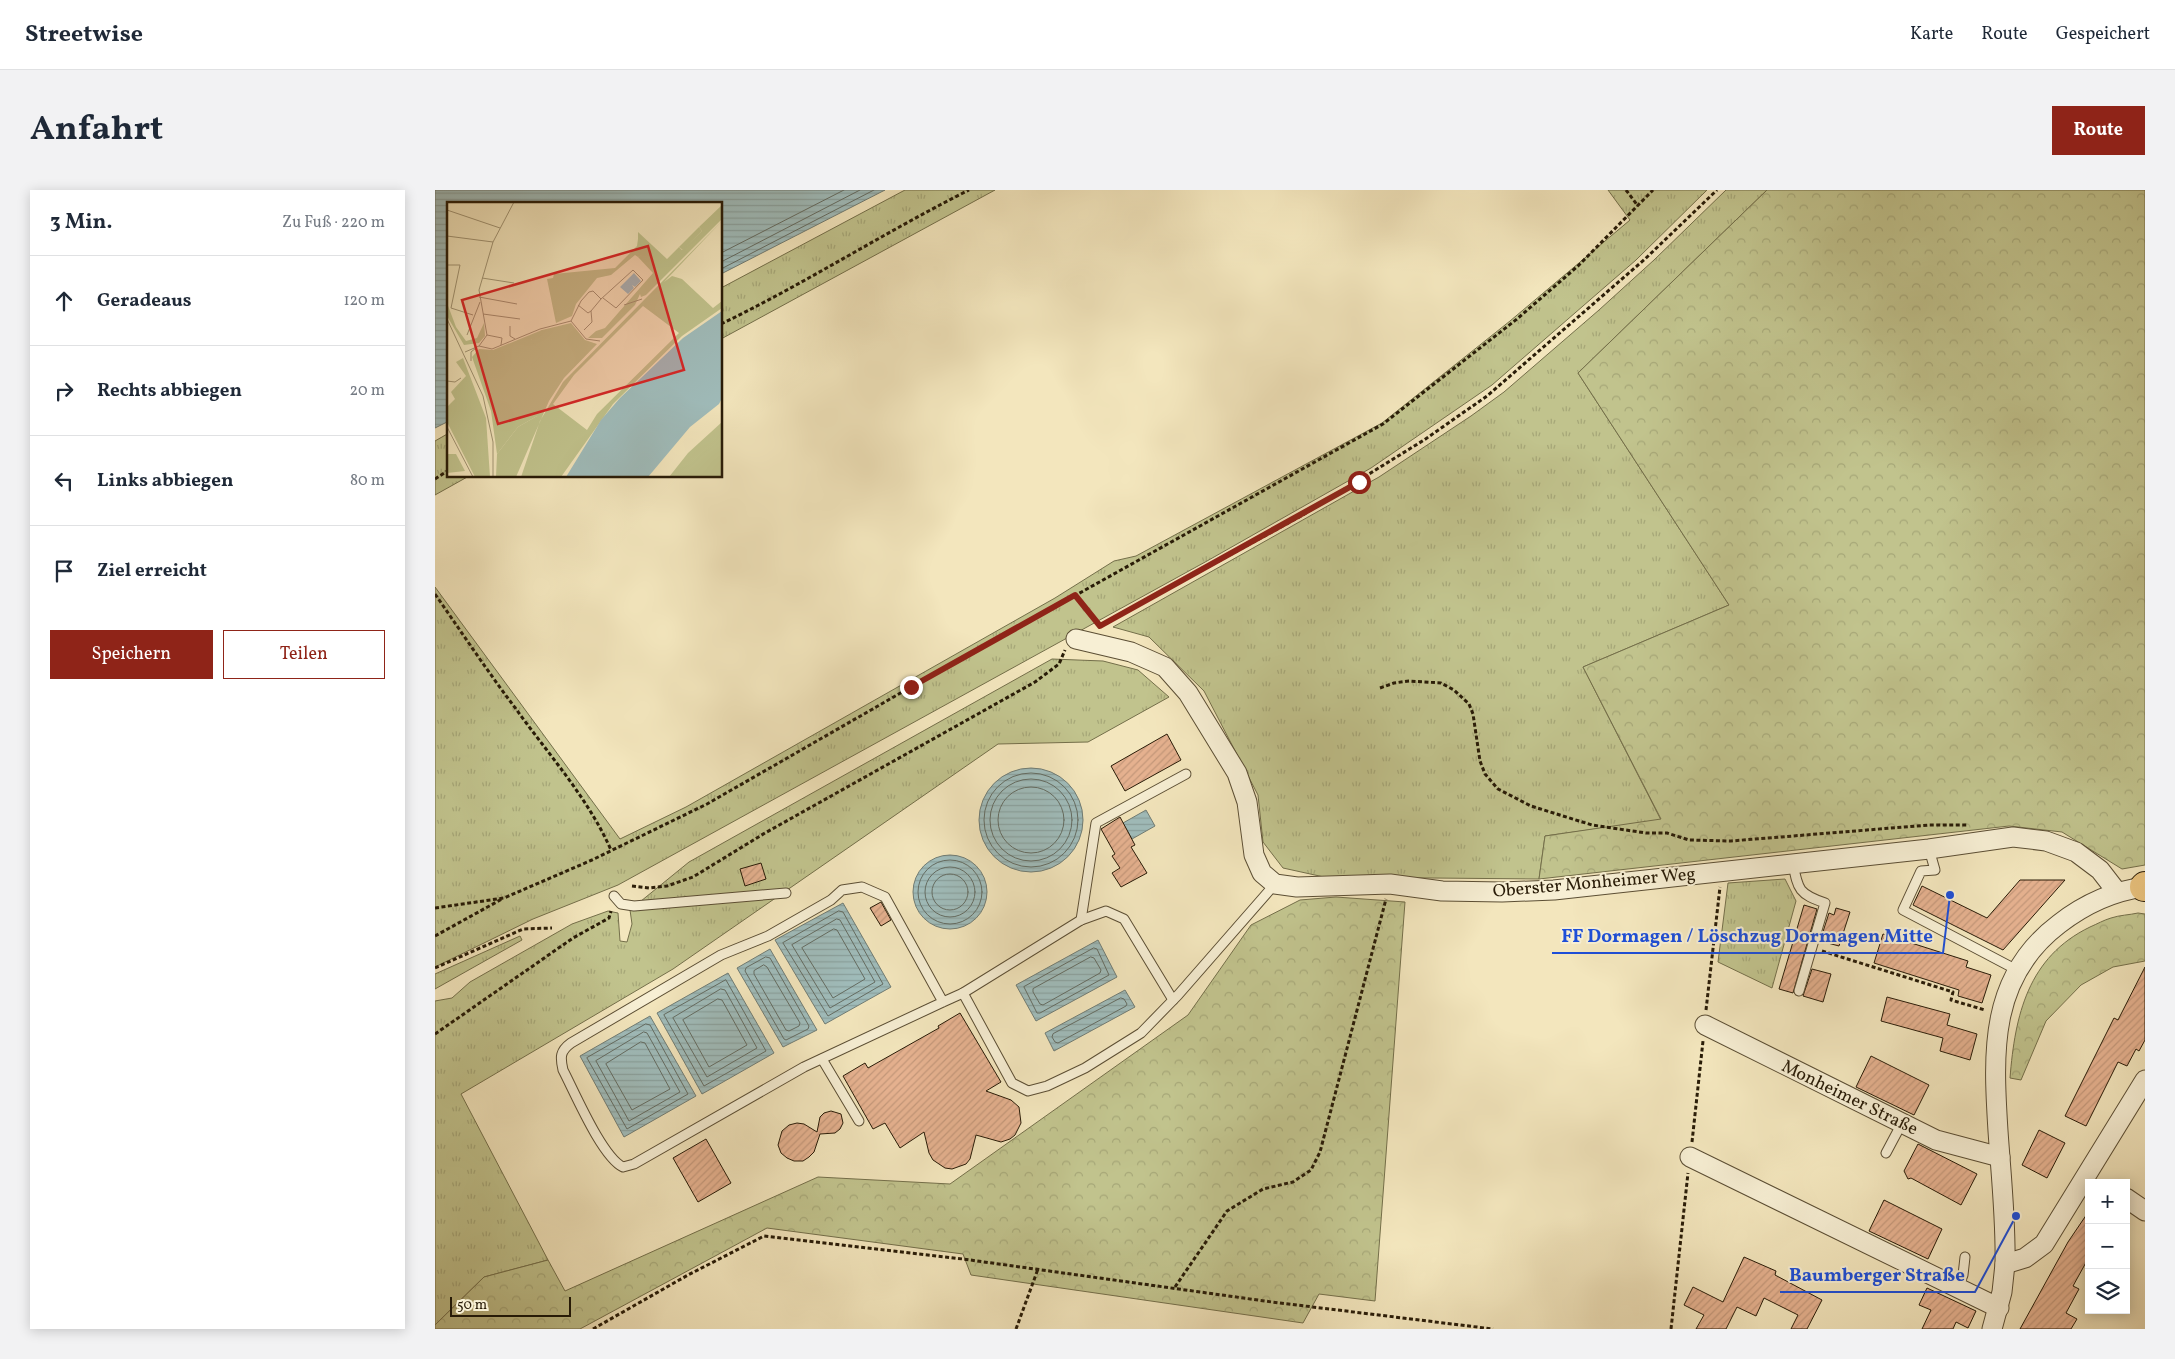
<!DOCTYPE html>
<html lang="de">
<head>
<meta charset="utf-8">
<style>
	:root { --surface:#fff; --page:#f2f2f3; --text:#1f2937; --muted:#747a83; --line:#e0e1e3; --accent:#8f2418 }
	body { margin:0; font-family:Vollkorn,serif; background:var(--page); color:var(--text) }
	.controls { position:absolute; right:15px; bottom:15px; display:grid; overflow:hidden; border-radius:0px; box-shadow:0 2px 12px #0003 }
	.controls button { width:45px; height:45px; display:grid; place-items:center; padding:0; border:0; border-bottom:1px solid var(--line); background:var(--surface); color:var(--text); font:25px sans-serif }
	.scale { position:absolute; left:15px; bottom:12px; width:121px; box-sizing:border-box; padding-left:5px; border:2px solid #281b07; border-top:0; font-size:14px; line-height:18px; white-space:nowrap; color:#281b07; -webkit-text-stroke:4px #f7efd4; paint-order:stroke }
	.stop { position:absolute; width:15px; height:15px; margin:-11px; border:4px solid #8f2418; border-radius:50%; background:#fff }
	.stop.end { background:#8f2418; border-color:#fff; box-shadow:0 1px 5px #0008 }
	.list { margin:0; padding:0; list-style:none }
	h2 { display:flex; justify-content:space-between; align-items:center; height:65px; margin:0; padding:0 20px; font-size:21px }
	h2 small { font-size:16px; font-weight:400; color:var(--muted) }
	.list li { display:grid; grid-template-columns:32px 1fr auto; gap:15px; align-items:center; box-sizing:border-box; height:90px; padding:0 20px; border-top:1px solid var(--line) }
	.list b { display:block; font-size:19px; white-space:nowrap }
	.list em { font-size:16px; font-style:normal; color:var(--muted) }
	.actions { display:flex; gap:10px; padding:15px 20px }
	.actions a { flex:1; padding:11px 0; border:1px solid var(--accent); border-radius:0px; text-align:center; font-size:18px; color:var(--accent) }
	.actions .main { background:var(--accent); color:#fff }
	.icon { flex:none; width:28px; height:28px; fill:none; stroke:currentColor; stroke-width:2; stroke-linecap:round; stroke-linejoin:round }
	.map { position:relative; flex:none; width:1710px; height:1139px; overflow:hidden; border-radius:0px }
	header { display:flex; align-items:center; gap:30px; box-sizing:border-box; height:70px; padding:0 25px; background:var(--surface); border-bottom:1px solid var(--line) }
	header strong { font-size:24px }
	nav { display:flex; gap:28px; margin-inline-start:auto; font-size:18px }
	.intro { display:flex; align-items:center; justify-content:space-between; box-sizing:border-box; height:120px; padding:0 30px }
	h1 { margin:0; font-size:35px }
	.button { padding:12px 22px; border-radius:0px; background:var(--accent); color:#fff; font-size:18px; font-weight:700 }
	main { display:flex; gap:30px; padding:0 30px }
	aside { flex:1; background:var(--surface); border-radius:0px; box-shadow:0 2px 12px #0003 }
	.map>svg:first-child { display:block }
</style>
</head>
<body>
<header>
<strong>Streetwise</strong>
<nav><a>Karte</a><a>Route</a><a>Gespeichert</a></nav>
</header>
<div class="intro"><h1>Anfahrt</h1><a class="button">Route</a></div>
<main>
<aside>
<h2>3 Min.<small>Zu Fuß · 220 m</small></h2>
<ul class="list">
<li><svg class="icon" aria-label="ahead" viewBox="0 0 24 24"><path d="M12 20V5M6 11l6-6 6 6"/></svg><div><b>Geradeaus</b></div><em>120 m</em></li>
<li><svg class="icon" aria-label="right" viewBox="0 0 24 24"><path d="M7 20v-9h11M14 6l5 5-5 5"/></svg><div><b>Rechts abbiegen</b></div><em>20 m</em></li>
<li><svg class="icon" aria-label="left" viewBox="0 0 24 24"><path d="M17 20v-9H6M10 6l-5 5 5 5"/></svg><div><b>Links abbiegen</b></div><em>80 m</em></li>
<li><svg class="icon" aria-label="arrive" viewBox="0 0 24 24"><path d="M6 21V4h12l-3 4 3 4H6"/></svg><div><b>Ziel erreicht</b></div></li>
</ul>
<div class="actions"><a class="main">Speichern</a><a>Teilen</a></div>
</aside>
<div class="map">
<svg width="1710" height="1139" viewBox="0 0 1710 1139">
	<defs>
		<pattern id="grass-tufts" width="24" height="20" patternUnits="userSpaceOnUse" patternTransform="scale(1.25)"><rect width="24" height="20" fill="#c1c38d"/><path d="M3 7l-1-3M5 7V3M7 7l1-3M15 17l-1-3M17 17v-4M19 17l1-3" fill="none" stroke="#a6a778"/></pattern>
		<pattern id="forest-crowns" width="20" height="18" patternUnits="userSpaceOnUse" patternTransform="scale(1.25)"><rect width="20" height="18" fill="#c1c38d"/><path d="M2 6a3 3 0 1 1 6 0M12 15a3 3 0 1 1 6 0" fill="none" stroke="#a6a778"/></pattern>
		<pattern id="water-rules" width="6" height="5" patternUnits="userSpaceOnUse" patternTransform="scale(1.25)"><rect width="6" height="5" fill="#a0bdbc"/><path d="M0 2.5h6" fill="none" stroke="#8aa2a0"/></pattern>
		<pattern id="building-hatch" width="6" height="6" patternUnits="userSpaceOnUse" patternTransform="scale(1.25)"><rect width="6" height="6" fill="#e5b18f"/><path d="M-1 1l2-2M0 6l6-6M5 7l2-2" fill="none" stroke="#c4987a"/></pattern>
	</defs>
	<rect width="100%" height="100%" fill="#f3e6bd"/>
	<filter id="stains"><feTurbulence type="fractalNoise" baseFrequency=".004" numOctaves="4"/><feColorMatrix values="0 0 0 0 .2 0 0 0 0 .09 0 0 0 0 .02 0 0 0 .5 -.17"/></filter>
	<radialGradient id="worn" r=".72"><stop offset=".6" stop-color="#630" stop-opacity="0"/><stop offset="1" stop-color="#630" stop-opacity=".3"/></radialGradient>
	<g fill="url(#grass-tufts)" stroke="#746f4a">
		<path d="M 470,0 L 560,0 L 286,149 L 286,98 Z"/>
		<path d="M 1173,0 L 1272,0 L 1201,70 L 1057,195 L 936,278 L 772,371 L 183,695 L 98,729 L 0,777 L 0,397 L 185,649 L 251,617 L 620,408 L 679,371 L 701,366 L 947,233 L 1075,131 L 1195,30 Z"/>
		<path d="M 1291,0 L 1332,0 L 1143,183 L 1294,415 L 1148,477 L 1226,630 L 1110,646 L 1104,689 L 889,687 L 848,678 L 828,652 L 823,605 L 769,501 L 714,447 L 678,437 L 944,287 L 1036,226 L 1069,202 L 1164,120 L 1219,70 Z"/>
		<path d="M 14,243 L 14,286 L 34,286 L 0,305 L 0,251 Z"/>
		<path d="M 617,469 L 668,471 L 703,480 L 734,507 L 653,552 L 563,554 L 238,779 L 26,904 L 113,1070 L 49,1087 L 0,1135 L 0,811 L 17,808 L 35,792 L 137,734 L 173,721 L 183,723 L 185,751 L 192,752 L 197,734 L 195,720 L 254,672 Z"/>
		<path d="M 1350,689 L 1361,711 L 1337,798 L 1283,772 L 1293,693 Z"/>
		<path d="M 85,746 L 87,750 L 0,799 L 0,784 Z"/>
	</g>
	<g fill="url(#forest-crowns)" stroke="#746f4a">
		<path d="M 1332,0 L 1710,0 L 1710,675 L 1687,679 L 1627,642 L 1574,636 L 1104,689 L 1110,646 L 1226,629 L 1148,477 L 1294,415 L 1143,183 Z"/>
		<path d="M 901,707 L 970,712 L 940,1111 L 884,1104 L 868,1133 L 536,1085 L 528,1064 L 332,1038 L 145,1139 L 0,1139 L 0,1135 L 49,1087 L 113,1070 L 130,1101 L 383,987 L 515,994 L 753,825 L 816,735 L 865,710 Z"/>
		<path d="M 1703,723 L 1710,724 L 1710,771 L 1678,777 L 1646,795 L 1611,831 L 1586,890 L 1575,888 C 1580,825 1593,767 1655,737 C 1662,734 1669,730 1676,728 C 1685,725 1694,725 1703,723 Z"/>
	</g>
	<g fill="url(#water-rules)" stroke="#707c74">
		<path d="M 0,0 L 450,0 L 286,84 L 286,14 L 14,14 L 14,231 L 0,238 Z"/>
		<circle cx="596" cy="630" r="52"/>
		<path d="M 711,620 L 720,636 L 697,649 L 688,633 Z"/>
		<circle cx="515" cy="702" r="37"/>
		<path d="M 408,713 L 456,797 L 390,834 L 340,750 Z"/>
		<path d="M 663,750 L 682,787 L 601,831 L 581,795 Z"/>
		<path d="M 335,759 L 382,840 L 348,857 L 302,778 Z"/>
		<path d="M 293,783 L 339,863 L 267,904 L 222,823 Z"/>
		<path d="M 690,800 L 700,817 L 619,861 L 610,843 Z"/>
		<path d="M 215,826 L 261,906 L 189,947 L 145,866 Z"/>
	</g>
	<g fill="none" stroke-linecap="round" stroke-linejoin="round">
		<g stroke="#646c62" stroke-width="1">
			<path d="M 286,63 L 409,0"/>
			<path d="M 286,72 L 425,0"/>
			<path d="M 286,79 L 439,0"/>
			<circle cx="596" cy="630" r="47"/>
			<circle cx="596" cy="630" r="41"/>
			<circle cx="596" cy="630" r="33"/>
			<circle cx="515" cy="702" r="32"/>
			<circle cx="515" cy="702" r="25"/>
			<circle cx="515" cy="702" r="18"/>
			<path d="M 404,721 L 408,722 L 448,794 L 393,826 L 348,753 Z"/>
			<path d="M 402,729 L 405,730 L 440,792 L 395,818 L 357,755 Z"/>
			<path d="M 399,739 L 402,740 L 430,789 L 398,808 L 367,758 Z"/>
			<path d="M 659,758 L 662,759 L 674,785 L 605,823 L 602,823 L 589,797 Z"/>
			<path d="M 331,767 L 335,768 L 374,836 L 373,839 L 351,850 L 349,849 L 310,781 L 311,778 Z"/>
			<path d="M 656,767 L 659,768 L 666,780 L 665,783 L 608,815 L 605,814 L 598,802 L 598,799 Z"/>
			<path d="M 329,775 L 332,777 L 365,833 L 364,836 L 354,841 L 351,840 L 319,784 L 319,781 Z"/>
			<path d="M 291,790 L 331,861 L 269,896 L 229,825 Z"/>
			<path d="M 286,799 L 290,800 L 322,858 L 272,887 L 238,828 Z"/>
			<path d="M 686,808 L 689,809 L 692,814 L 691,816 L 623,853 L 620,852 L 617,847 L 618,844 Z"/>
			<path d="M 283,809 L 287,810 L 312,855 L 274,877 L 248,830 Z"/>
			<path d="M 211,834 L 215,835 L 253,904 L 192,939 L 152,868 Z"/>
			<path d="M 209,842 L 212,843 L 245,902 L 194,931 L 161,871 Z"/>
			<path d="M 206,852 L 210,853 L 235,899 L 197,920 L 171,874 Z"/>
		</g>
	</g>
	<g fill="url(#building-hatch)" stroke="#281b07">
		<path d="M 732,544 L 746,570 L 690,601 L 676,576 Z"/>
		<path d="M 685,627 L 700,655 L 696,657 L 712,683 L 686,697 L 677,683 L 685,678 L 677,666 L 680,664 L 666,639 Z"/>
		<path d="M 326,673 L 331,689 L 310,696 L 305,679 Z"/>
		<path d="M 1585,690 L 1630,690 L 1568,760 L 1478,715 L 1487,696 L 1552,728 Z"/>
		<path d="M 446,712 L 456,730 L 446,736 L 435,718 Z"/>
		<path d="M 1369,715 L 1382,719 L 1358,803 L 1344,799 Z"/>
		<path d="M 1401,718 L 1415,722 L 1404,756 L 1385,751 L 1394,723 L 1399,725 Z"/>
		<path d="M 1448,744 L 1533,771 L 1531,777 L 1556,785 L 1547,813 L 1523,806 L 1524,800 L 1439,773 Z"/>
		<path d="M 1710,777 L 1710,850 L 1704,861 L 1701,859 L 1692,876 L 1683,872 L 1651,936 L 1630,926 L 1679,828 L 1683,830 Z"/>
		<path d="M 1377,779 L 1396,784 L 1388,812 L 1368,806 Z"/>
		<path d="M 1452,807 L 1515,824 L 1512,835 L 1542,844 L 1535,870 L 1505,861 L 1508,848 L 1446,831 Z"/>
		<path d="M 525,823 L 566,892 L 551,901 L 576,910 L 584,917 L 586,933 L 580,945 L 575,949 L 566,952 L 541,945 L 535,969 L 531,974 L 517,979 L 510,978 L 498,970 L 494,963 L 489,942 L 465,958 L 450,933 L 438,939 L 408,886 L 430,873 L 433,878 L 504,838 L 503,836 Z"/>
		<path d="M 1436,866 L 1494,895 L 1479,925 L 1421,897 Z"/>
		<path d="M 396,921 L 406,924 L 408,933 L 405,939 L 400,943 L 385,944 L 379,962 L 374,967 L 368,971 L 359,971 L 352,968 L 346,963 L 343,955 L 347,941 L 354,935 L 362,933 L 369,934 L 382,942 L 385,927 L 389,923 Z"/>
		<path d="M 1604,940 L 1630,953 L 1612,988 L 1587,975 Z"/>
		<path d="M 271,949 L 296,993 L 263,1012 L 238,968 Z"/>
		<path d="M 1483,954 L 1542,984 L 1526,1015 L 1476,988 L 1473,989 L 1469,981 Z"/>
		<path d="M 1449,1010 L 1507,1039 L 1493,1069 L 1434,1041 Z"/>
		<path d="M 1654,1021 L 1654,1067 L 1638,1096 L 1644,1099 L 1631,1123 L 1642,1129 L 1636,1139 L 1585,1139 L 1633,1052 Z"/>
		<path d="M 1309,1067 L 1341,1081 L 1340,1085 L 1387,1110 L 1372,1139 L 1356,1139 L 1363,1125 L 1329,1108 L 1321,1126 L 1302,1117 L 1291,1139 L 1261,1139 L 1269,1125 L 1249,1115 L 1258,1097 L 1288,1112 Z"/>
		<path d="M 1492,1098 L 1541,1121 L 1533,1138 L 1521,1132 L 1518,1139 L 1487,1139 L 1496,1120 L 1484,1115 Z"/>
	</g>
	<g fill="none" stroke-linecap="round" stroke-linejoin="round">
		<defs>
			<g id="service">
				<path d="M 1494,659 L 1500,680 L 1486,681 L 1468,720 L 1582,780"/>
				<path d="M 1358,674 C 1363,700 1364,704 1390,713 L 1364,801"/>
				<path d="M 179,706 L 186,714 L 199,716 L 351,703"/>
				<path d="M 646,730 L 661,633 L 751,584"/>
				<path d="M 528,803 L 577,893 L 593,901 L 612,896 L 650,878 L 706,843 L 743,805 L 840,694"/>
				<path d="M 508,812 L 450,707 L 427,697 L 407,700 L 396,710 L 333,746 L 286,765 L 136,853 C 125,861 125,867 128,880 C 140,903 167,967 188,977 L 199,974 L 369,877 L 508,812 L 528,803 L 646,730 L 671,721 L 689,729 L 738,810"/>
				<path d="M 387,869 L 424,931"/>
				<path d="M 1451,963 L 1467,933"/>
				<path d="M 1523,1098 L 1528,1085 L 1530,1067"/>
			</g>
			<g id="minor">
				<path d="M 641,449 L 696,462 L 730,477 L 753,503 L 802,583 L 812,612 L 819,665 L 827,683 L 840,694 L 862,697 L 955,694 L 1007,701 L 1067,702 L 1119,700 L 1494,659 L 1578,647 L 1611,651 L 1641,662 L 1665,680 L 1682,702"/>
				<path d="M 1270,835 L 1501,950 L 1565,967"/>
				<path d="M 1255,967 L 1564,1118"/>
				<path d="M 1691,1008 L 1710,1021"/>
				<path d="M 1570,1074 L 1590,1068 L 1609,1054 L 1710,890"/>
				<path d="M 1557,1139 L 1567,1102 L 1570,1074 C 1571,1030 1566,985 1563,941 C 1558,862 1554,787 1624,734 C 1650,714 1678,701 1710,697"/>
			</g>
			<path id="primary" d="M 1709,697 L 1710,696"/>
		</defs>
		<use href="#service" stroke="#5b4e34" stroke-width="11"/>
		<use href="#minor" stroke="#5b4e34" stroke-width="21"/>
		<use href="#primary" stroke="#281b07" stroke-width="30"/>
		<g stroke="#281b07" stroke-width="3" stroke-dasharray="4 2.5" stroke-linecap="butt">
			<path d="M 1191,0 L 1203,16"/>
			<path d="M 286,134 C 371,93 450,42 534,0"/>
			<path d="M 0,289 L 14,280"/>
			<path d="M 0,404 C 27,443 53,482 81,519 C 114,565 153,608 176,660"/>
			<path d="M 640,405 L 665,436"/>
			<path d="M 663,437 L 866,326 L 989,250 L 1052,206 L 1210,69 L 1282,0"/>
			<path d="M 945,498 L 959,493 L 974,491 L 1006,493 L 1019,500 L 1034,514 L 1038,524 L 1045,571 L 1050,584 L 1063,599 L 1096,616 L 1157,635 L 1211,643 L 1232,643 L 1254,650 L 1296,651 L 1494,635 L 1532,635"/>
			<path d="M 197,696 L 214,698 L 232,696 L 258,687 L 330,643 L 600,492 L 624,474 L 630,460"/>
			<path d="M 0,718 L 69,708 L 157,670 L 272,614 L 476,497 L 948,234 L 1082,129 L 1143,76 L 1218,0"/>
			<path d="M 0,746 L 67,709"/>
			<path d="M 1387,761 L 1518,802 L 1516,810 L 1550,820"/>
			<path d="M 0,778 L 88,739 L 117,738"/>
			<path d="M 1271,820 L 1285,697"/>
			<path d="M 0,844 L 138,748 L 174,728 L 176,721"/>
			<path d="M 1257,952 L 1268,851"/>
			<path d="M 740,1097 L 792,1021 L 828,999 L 858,992 L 876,980 L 885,962 L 951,709"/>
			<path d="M 158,1139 L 253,1085 L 329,1046 L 528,1069 L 837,1112 L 1058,1139"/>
			<path d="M 581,1139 L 603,1079"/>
			<path d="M 1236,1139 L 1253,983"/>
		</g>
		<use href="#service" stroke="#f7efd4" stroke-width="9"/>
		<use href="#minor" stroke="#f7efd4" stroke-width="19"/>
		<use href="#primary" stroke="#eac37e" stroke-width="28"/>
	</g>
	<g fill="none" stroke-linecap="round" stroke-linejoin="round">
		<path stroke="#8f2418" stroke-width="6" d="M 476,497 L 640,405 L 665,436 L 924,292"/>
	</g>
	<g text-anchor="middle" stroke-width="4" stroke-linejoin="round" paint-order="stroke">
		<g font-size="18" fill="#281b07" stroke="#f7efd4">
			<text transform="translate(1159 692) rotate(-5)" y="6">Oberster Monheimer Weg</text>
			<text transform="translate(1415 907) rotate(26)" y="6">Monheimer Straße</text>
		</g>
	</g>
	<g transform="translate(12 12)">
		<rect width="275" height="275" fill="#f3e6bd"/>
		<path d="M 275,3 L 275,17 L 199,93 L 194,95 L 193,92 L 188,103 L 155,136 L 141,136 L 149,129 L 158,126 L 206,71 L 191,55 L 198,51 L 197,37 L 191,37 L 191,30 L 220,57 L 232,45 L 235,48 L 255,29 L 252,25 ZM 275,19 L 217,80 L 225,74 L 235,77 L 266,106 L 275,99 L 275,106 L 235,134 L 166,202 L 114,275 L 74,275 L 93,219 L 116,180 ZM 196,104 L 232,131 L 150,212 L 140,228 L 106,202 L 127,173 ZM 124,121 L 138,138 L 150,142 L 117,176 L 102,199 L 69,275 L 49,275 L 50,252 L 71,225 L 90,214 L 83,164 L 84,138 L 95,128 ZM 275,220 L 275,275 L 222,275 L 241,251 ZM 0,252 L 9,252 L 18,269 L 0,271 Z" fill="#c1c38d" fill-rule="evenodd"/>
		<path d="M 252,25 L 255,29 L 236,48 L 232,45 ZM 191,37 L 197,37 L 202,44 L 198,52 L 191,55 L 188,53 L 164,73 L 150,76 L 129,102 L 125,114 L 109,121 L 100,77 L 106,76 L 107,72 L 168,66 L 190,44 ZM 0,101 L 9,125 L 19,139 L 30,136 L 37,121 L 38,134 L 32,141 L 17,143 L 0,114 ZM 95,128 L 96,133 L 84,138 L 97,152 L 83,164 L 107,184 L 90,214 L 71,225 L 50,252 L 44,209 L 25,155 L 32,147 L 46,148 ZM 16,156 L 39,216 L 43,275 L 28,275 L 0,220 L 0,205 L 8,197 L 4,190 L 19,174 L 9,160 Z" fill="#c1c38d"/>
		<path d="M 187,71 L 194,79 L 188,85 L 185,83 L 187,86 L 181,92 L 173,85 ZM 275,109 L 275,196 L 272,202 L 243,225 L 201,275 L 119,275 L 154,218 L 173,196 L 236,136 Z" fill="#a0bdbc"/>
		<path fill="none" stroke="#a29574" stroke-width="1" d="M 0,8 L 53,26M 0,34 L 46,40M 0,63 L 13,63 L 4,106 L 26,113M 35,76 L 67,81M 32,95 L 70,102M 131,103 L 141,111 L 144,109 L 154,97 L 186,68 L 196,78 L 169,106 L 156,96M 177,103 L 195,97M 36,112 L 73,117M 0,117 L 36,194 L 46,240 L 46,275M 124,119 L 134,99 L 142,90 L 146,89 L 154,97M 63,124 L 63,134 L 68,137M 137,128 L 145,120 L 144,109M 20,133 L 33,100M 40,133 L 55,136 L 54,143M 32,144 L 45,147 L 93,127 L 124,119 L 139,137 L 153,139M 18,150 L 32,144 L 40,133 L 32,88 L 46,40 L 67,0M 24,159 L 24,150 L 29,146M 0,179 L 8,180 L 14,176M 0,225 L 26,275"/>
		<path fill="#d62828" fill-opacity="0.15" stroke="#d62828" stroke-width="2.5" d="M 201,44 L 237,168 L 51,222 L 15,98 Z"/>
		<rect width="275" height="275" fill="none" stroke="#281b07" stroke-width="2.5"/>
	</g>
	<path fill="none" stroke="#1d4ed8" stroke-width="2" d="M1515 705L1508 763H1117M1581 1026L1540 1102H1345"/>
	<g fill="#1d4ed8" stroke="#f7efd4" stroke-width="2">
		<circle cx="1515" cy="705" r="5"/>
		<circle cx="1581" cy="1026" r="5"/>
	</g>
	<g font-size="19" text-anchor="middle" font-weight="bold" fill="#1d4ed8" stroke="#f7efd4" stroke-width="4" stroke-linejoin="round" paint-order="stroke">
		<text x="1312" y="752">FF Dormagen / Löschzug Dormagen Mitte</text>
		<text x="1442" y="1091">Baumberger Straße</text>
	</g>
	<rect width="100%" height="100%" filter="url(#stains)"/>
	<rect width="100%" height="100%" fill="url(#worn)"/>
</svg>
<div class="controls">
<button>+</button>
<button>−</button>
<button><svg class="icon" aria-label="layers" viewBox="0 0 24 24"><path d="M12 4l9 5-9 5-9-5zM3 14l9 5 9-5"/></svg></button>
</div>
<div class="scale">50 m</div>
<div class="stop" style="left:924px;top:292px"></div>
<div class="stop end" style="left:476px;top:497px"></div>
</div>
</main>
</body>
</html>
